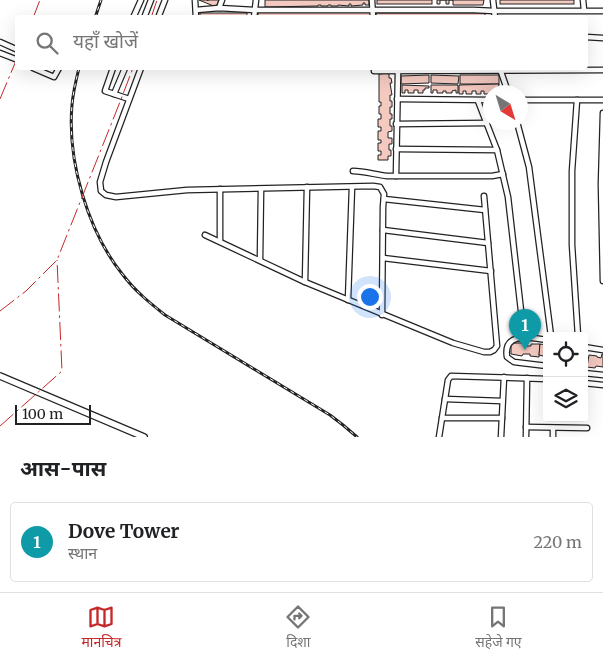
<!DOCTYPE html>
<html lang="hi">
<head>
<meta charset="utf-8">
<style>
	:root { --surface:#fff; --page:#f2f2f2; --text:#202124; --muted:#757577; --line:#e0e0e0; --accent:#c62828 }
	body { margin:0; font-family:Merriweather,"Noto Sans Devanagari",serif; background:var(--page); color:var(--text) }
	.controls { position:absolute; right:15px; bottom:15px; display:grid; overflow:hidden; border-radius:5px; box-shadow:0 5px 20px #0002 }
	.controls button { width:45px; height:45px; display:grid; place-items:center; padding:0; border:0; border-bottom:1px solid var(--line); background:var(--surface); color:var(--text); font:25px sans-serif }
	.compass { position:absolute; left:483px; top:85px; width:45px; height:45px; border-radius:50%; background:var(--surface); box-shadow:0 5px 20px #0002; rotate:142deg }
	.scale { position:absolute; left:15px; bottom:12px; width:76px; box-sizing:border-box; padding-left:5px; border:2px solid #222; border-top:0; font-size:14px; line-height:18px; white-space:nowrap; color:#222; -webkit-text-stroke:4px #fff; paint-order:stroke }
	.you { position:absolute; left:369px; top:296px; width:18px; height:18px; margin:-12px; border:4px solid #fff; border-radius:50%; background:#1a73e8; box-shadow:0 0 0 8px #1a73e833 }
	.badge { display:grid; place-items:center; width:32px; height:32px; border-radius:50%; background:var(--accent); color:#fff; font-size:16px; font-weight:700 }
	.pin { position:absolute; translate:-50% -41px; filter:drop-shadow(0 1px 2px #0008) }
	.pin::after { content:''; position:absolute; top:26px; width:18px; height:15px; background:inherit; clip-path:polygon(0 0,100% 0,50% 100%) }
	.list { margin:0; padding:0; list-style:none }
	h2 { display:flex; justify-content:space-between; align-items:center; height:65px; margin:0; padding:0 20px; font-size:21px }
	h2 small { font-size:16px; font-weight:400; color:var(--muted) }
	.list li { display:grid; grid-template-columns:32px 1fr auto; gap:15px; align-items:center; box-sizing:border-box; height:80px; margin:0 10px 10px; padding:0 10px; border:1px solid var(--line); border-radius:5px }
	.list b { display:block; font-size:19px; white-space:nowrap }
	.list p { margin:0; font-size:16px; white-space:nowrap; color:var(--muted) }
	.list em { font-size:16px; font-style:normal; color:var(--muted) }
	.icon { flex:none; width:28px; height:28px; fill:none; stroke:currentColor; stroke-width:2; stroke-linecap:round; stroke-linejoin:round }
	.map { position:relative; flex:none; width:603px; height:437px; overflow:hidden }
	.search { position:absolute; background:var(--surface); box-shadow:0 5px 20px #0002; left:15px; right:15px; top:15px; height:55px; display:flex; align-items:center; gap:12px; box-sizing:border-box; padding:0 18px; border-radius:5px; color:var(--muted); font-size:19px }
	.sheet { height:155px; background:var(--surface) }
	nav { display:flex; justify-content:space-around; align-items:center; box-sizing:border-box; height:70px; border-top:1px solid var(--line); background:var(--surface); font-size:14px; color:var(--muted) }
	nav a { display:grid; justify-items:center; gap:2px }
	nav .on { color:var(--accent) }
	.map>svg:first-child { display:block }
</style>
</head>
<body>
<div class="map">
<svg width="603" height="437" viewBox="0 0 603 437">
	<rect width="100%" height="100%" fill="#fff"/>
	<g fill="#f3c9c0" stroke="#222">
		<path d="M 199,0 L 207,0 L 208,1 L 208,0 L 219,0 L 216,7 Z"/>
		<path d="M 265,0 L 369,0 L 369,5 L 365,5 L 365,3 L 363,3 L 363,5 L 351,6 L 351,4 L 349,4 L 349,6 L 338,5 L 338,6 L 331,6 L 331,5 L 328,5 L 328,6 L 321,6 L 321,5 L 318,5 L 318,6 L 265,7 Z"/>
		<rect x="377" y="0" width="55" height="4"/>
		<path d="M 437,0 L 484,0 L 483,5 L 453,5 L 453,0 L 449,0 L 449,4 L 446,4 L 446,0 L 440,0 L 440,4 L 437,4 Z"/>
		<rect x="500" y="0" width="74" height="4"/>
		<path d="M 258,11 L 371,12 L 371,18 L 258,18 Z"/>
		<rect x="200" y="13" width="47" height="5"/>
		<rect x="376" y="13" width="109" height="5"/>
		<path d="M 389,73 L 389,78 L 391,78 L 392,83 L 390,83 L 392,95 L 390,95 L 390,101 L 392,101 L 392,107 L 390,107 L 390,114 L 392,114 L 392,119 L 390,119 L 390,126 L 392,126 L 392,131 L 388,132 L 388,138 L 392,138 L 392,144 L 389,144 L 389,150 L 391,150 L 391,156 L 388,156 L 388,160 L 378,160 L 378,155 L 381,155 L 381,151 L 378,151 L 378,143 L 381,143 L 381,140 L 378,140 L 378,131 L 381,131 L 381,127 L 378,127 L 378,119 L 381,119 L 381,114 L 379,114 L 379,106 L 381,106 L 381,102 L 379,102 L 379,74 Z"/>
		<path d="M 429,75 L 429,83 L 401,84 L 401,76 Z"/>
		<path d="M 431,75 L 459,76 L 458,84 L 431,83 Z"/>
		<rect x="460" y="75" width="39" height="9"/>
		<path d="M 499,84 L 498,92 L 494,92 L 494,91 L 491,91 L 490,94 L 484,94 L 484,91 L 481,91 L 481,94 L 476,94 L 476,91 L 472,91 L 472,94 L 466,94 L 466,91 L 463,91 L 463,94 L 459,94 L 459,85 Z"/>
		<path d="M 402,85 L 429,86 L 429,88 L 425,88 L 425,90 L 423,90 L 423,93 L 418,93 L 418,90 L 414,90 L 414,93 L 408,93 L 408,90 L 405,90 L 405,93 L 402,93 Z"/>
		<path d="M 431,85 L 458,85 L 458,93 L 456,93 L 456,90 L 452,91 L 452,93 L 446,93 L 446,91 L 443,91 L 443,93 L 437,93 L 437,90 L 433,90 L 433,93 L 431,93 Z"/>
		<path d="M 524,342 L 527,343 L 527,346 L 531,346 L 531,344 L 540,344 L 539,357 L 530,356 L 530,354 L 523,354 L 522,356 L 511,354 L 511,343 L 523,343 Z"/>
		<path d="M 540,344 L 547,345 L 547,357 L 539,355 Z"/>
		<path d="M 602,354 L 603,354 L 603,367 L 596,366 L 595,368 L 587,367 L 589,355 L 597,356 L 597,357 L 601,358 Z"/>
	</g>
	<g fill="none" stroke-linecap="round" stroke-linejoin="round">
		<defs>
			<g id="minor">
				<path d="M 195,0 L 196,18"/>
				<path d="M 372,0 L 373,18"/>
				<path d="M 493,0 L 495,18"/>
				<path d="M 583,0 L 584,10"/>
				<path d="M 219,8 L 222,0"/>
				<path d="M 196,10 L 219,8 L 254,10 L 474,10 L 494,11 L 603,11"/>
				<path d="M 133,18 L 141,0"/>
				<path d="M 144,18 L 151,0"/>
				<path d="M 158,18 L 165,0"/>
				<path d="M 254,18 L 256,0"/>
				<path d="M 586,37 L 603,38"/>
				<path d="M 0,42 L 18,50"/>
				<path d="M 0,53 L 18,60"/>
				<path d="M 33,68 L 54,77 L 59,68 L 57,68"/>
				<path d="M 113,68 L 105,91 L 129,99"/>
				<path d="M 141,68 L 106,162 L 100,182 L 101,191 L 106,195 L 116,197 L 187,190 L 373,186 L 380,187 L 384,194 L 383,207 L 382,315"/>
				<path d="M 500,69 L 508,92"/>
				<path d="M 374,71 L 603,70"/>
				<path d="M 114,94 L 125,68"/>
				<path d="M 397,99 L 490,100"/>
				<path d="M 520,100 L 603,100"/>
				<path d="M 577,100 L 572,171 L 572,245 L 578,336"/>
				<path d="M 478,101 L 497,150 L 508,197 L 524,337"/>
				<path d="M 603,113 L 601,184 L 603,281"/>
				<path d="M 517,122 L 529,167 L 551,336"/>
				<path d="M 396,124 L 487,123"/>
				<path d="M 396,149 L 497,150"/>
				<path d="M 353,171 C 365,171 376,175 387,176 L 492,176 L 503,174"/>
				<path d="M 396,176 L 398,72"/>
				<path d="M 384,199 L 485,210"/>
				<path d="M 383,230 L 488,243"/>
				<path d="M 205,235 L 305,282 L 453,343 L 484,352 L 490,352 L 494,350 L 497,346 L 484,196"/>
				<path d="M 220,241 L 220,189"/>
				<path d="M 383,258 L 491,271"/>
				<path d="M 260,260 L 261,189"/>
				<path d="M 305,282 L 307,187"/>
				<path d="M 348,300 L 352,187"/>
				<path d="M 547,340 C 531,338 503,331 507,357 L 514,362 L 547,366"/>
				<path d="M 584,347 L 603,350"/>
				<path d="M 584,373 L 603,375"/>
				<path d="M 584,383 L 603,385"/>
				<path d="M 445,399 L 502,401"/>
				<path d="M 442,418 L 502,418"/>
				<path d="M 526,427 L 587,428"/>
				<path d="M 553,428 L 553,437"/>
				<path d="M 439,437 L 448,380 L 451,376 L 547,379"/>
				<path d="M 501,437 L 504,377"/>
				<path d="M 526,437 L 527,378"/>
			</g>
			<path id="tertiary" d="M 0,376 L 144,437"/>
		</defs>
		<use href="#minor" stroke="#222" stroke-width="7"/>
		<use href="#tertiary" stroke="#222" stroke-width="8"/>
		<use href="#minor" stroke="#fff" stroke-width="4.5"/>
		<use href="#tertiary" stroke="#fff" stroke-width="5.5"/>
		<defs>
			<g id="rail">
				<path d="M 95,18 L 101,0"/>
				<path d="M 79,68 C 76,80 73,93 72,105 C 67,161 88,232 123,275 C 135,291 150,303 165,315 L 330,415 L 343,425 L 357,437"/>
			</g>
		</defs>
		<use href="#rail" stroke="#222" stroke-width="3"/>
		<use href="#rail" stroke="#fff" stroke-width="1" stroke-dasharray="4" stroke-linecap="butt"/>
		<g stroke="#c62828" stroke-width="1" stroke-dasharray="18 4 2.5 4" stroke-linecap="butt">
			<path d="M 33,18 L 40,0"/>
			<path d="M 151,18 L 157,0"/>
			<path d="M 0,99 L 18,56"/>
			<path d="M 0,311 L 26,291 L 57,260 L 118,107 L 133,68"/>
			<path d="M 0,426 L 62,371 L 57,260"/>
		</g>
	</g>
</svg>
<div class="controls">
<button><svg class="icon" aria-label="locate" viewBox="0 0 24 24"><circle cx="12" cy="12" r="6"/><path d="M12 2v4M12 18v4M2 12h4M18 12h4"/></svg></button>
<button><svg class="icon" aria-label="layers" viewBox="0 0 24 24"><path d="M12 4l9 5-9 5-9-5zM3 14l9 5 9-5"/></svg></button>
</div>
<svg class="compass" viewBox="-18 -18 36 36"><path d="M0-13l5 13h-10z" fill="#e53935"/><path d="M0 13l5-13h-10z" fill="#757577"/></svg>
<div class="scale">100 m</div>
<div class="you"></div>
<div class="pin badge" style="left:525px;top:350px;background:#0f9aa8">1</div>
<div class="search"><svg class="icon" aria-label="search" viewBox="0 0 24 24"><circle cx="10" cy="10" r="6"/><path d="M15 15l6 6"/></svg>यहाँ खोजें</div>
</div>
<section class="sheet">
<h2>आस-पास<small></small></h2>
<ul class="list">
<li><span class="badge" style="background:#0f9aa8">1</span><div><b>Dove Tower</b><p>स्थान</p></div><em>220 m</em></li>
</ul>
</section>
<nav>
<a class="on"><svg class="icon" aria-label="map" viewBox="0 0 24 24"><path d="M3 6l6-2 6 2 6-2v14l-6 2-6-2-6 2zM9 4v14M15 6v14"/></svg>मानचित्र</a>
<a><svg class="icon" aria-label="directions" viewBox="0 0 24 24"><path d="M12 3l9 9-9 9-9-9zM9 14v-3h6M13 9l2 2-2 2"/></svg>दिशा</a>
<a><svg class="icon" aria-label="saved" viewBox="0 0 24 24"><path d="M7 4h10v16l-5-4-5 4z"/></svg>सहेजे गए</a>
</nav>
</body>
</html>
